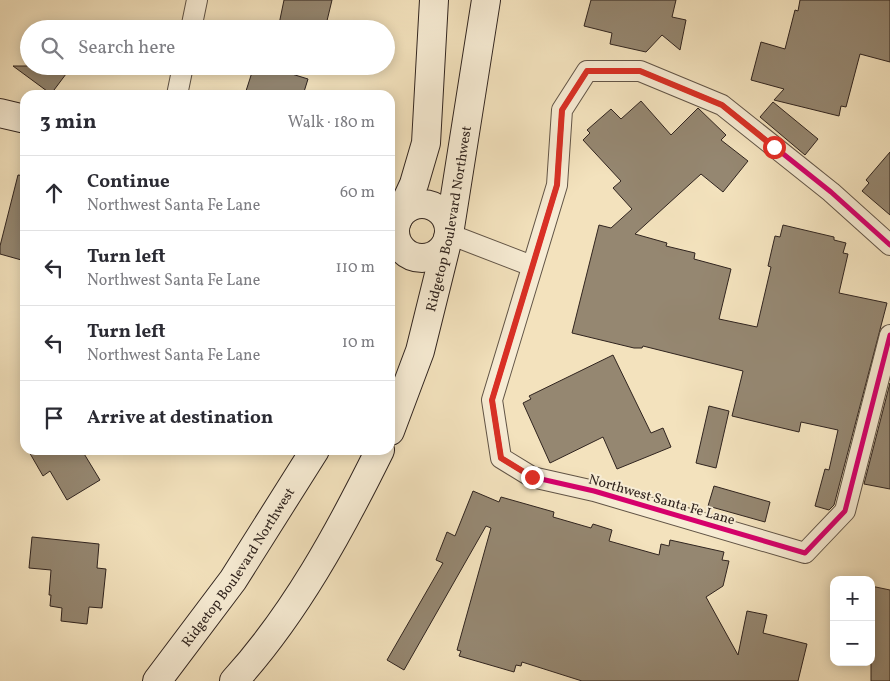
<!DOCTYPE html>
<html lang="en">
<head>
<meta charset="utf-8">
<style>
	:root { --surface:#fff; --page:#f7f7f7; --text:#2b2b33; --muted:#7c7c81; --line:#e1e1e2 }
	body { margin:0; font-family:Vollkorn,serif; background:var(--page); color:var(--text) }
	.controls { position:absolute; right:15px; bottom:15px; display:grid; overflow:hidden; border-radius:10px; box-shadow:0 2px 12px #0003 }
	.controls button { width:45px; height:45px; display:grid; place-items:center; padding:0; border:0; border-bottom:1px solid var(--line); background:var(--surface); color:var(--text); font:25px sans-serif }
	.stop { position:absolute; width:15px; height:15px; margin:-11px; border:4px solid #d93025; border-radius:50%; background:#fff }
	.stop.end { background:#d93025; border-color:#fff; box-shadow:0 1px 5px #0008 }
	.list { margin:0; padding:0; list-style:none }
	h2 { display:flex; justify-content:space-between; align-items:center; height:65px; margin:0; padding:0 20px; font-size:21px }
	h2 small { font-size:16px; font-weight:400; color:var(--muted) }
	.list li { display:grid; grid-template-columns:32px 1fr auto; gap:15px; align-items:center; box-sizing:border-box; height:75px; padding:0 20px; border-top:1px solid var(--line) }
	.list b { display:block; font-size:19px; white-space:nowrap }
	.list p { margin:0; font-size:16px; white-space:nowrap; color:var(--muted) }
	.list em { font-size:16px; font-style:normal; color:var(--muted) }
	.icon { flex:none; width:28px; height:28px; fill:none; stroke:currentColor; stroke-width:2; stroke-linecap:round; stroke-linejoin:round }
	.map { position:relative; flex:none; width:890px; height:681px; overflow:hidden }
	.search { position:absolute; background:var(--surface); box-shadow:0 2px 12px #0003; left:20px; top:20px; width:375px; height:55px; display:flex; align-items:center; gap:12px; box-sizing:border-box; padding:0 18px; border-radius:28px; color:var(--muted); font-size:19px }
	.panel { position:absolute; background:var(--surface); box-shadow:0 2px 12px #0003; left:20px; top:90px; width:375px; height:365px; border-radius:15px }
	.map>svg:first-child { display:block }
</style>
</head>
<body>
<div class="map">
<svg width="890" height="681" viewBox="0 0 890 681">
	<rect width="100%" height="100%" fill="#f3e2bd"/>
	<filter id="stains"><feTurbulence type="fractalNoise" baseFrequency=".004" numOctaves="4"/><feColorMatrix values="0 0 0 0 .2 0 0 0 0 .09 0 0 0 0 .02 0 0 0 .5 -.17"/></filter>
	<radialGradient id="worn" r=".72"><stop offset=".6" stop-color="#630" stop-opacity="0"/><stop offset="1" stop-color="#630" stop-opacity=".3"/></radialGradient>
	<g fill="#958771" stroke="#30241f">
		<path d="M 284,0 L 332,0 L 325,29 L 278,29 Z"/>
		<path d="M 591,0 L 676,0 L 672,17 L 686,20 L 680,50 L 662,35 L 646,52 L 610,44 L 612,33 L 584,26 Z"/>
		<path d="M 800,0 L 890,0 L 890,62 L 860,54 L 846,107 L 841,106 L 839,116 L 774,100 L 784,89 L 751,80 L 761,42 L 785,49 L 795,10 L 798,11 Z"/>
		<path d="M 13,66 L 72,66 L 51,94 Z"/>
		<path d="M 254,66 L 266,66 L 308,79 L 303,95 L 258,95 L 246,91 Z"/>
		<path d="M 641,101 L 671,135 L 698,108 L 726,135 L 721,140 L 748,161 L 723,192 L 701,174 L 635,234 L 667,243 L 666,246 L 695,253 L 694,259 L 731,269 L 719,319 L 757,327 L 771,267 L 768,266 L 775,236 L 780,237 L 783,225 L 834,237 L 834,240 L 846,243 L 843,253 L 848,254 L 839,293 L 887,303 L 834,505 L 829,510 L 815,506 L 825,469 L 829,470 L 838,430 L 801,422 L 799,432 L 732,416 L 743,371 L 643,346 L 642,348 L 634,348 L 572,333 L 599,225 L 611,228 L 632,209 L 613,188 L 621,181 L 583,140 L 590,133 L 587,130 L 611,109 L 621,119 Z"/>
		<path d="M 773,102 L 818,139 L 805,155 L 760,117 Z"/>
		<path d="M 890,152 L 890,215 L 862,191 L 869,183 L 866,180 Z"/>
		<path d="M 18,175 L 25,176 L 25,261 L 0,254 L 0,246 Z"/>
		<path d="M 613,355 L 651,433 L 663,428 L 671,447 L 617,469 L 603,437 L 550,463 L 523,403 L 531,399 L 529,396 Z"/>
		<path d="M 890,383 L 890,489 L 864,484 Z"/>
		<path d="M 709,406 L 729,411 L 716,468 L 696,463 Z"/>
		<path d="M 28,450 L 86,450 L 83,452 L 100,480 L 67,500 L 50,471 L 43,476 Z"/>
		<path d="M 714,486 L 770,502 L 765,522 L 708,506 Z"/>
		<path d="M 473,491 L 499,502 L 501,497 L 554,512 L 553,517 L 591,528 L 593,524 L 612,530 L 609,541 L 659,555 L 661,544 L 669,546 L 670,540 L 724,552 L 722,560 L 729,561 L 723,586 L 706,597 L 738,655 L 747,611 L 767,615 L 763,633 L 807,644 L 798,681 L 582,681 L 522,662 L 521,666 L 516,665 L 514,672 L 459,656 L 461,651 L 457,650 L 491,528 L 486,526 L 404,670 L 387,660 L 443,563 L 436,560 L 447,532 L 455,536 Z"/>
		<path d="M 32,537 L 99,544 L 97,568 L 106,569 L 102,608 L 89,607 L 87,624 L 61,621 L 62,608 L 50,606 L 51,595 L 49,595 L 51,570 L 29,568 Z"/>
		<path d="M 871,586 L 890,590 L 890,681 L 871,681 Z"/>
	</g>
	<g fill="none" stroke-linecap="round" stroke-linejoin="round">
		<defs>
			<g id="street">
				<path d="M 191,29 L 197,0"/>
				<path d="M 177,95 L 183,66"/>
				<path d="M 449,234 L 532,266"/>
				<path d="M 890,245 L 831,192 L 722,105 L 640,71 L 587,71 L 562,110 L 557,185 L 492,400 L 501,458 L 532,477 L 594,491 L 805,553 L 845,511 L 890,335"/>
			</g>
			<g id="secondary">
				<path d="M 0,113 L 25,119"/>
				<circle cx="422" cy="231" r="27"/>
				<path d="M 390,245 L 396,223 L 414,184 L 426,143 L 434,0"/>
				<path id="s1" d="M 390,431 L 420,351 L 449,234 L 486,0"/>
				<path id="s2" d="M 157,681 L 233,580 L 315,450"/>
				<path d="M 234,681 C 295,614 340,531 380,450"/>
			</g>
		</defs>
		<use href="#street" stroke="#615446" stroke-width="22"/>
		<use href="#secondary" stroke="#30241f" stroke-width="30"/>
		<use href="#street" stroke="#f7ecd4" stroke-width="20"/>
		<use href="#secondary" stroke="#f7ecd4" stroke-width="28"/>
		<defs>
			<path id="cycleway" d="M 890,245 L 831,192 L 722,105 L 640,71 L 587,71 L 562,110 L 557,185 L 492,400 L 501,458 L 532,477 L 594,491 L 805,553 L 845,511 L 890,335"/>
		</defs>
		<use href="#cycleway" stroke="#f7ecd4" stroke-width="8"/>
		<use href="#cycleway" stroke="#d6006c" stroke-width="5"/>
	</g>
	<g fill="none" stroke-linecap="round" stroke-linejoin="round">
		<path stroke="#d93025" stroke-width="6" d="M 532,477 L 501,458 L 492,400 L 557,185 L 562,110 L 587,71 L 640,71 L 722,105 L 774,147"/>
	</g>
	<g text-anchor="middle" stroke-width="4" stroke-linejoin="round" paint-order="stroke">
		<g font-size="14" fill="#30241f" stroke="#f7ecd4">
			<text dy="5" stroke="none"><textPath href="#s1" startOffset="221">Ridgetop Boulevard Northwest</textPath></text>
			<text transform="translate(662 499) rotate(16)" y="5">Northwest Santa Fe Lane</text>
			<text dy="5" stroke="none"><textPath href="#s2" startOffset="140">Ridgetop Boulevard Northwest</textPath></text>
		</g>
	</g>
	<rect width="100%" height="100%" filter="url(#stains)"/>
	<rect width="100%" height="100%" fill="url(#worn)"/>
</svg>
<div class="controls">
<button>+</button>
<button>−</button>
</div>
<div class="stop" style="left:774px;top:147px"></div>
<div class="stop end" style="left:532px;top:477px"></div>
<div class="search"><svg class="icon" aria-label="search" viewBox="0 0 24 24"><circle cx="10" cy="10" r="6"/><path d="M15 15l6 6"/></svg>Search here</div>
<section class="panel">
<h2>3 min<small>Walk · 180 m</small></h2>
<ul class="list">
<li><svg class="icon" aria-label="ahead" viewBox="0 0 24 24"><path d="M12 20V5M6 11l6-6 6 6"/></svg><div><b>Continue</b><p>Northwest Santa Fe Lane</p></div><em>60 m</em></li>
<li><svg class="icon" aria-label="left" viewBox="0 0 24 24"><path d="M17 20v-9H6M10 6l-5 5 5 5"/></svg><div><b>Turn left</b><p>Northwest Santa Fe Lane</p></div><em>110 m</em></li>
<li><svg class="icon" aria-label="left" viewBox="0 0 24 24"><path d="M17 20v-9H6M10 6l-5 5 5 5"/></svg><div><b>Turn left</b><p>Northwest Santa Fe Lane</p></div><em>10 m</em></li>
<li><svg class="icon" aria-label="arrive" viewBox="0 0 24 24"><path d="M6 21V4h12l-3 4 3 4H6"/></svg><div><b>Arrive at destination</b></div></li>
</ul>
</section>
</div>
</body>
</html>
